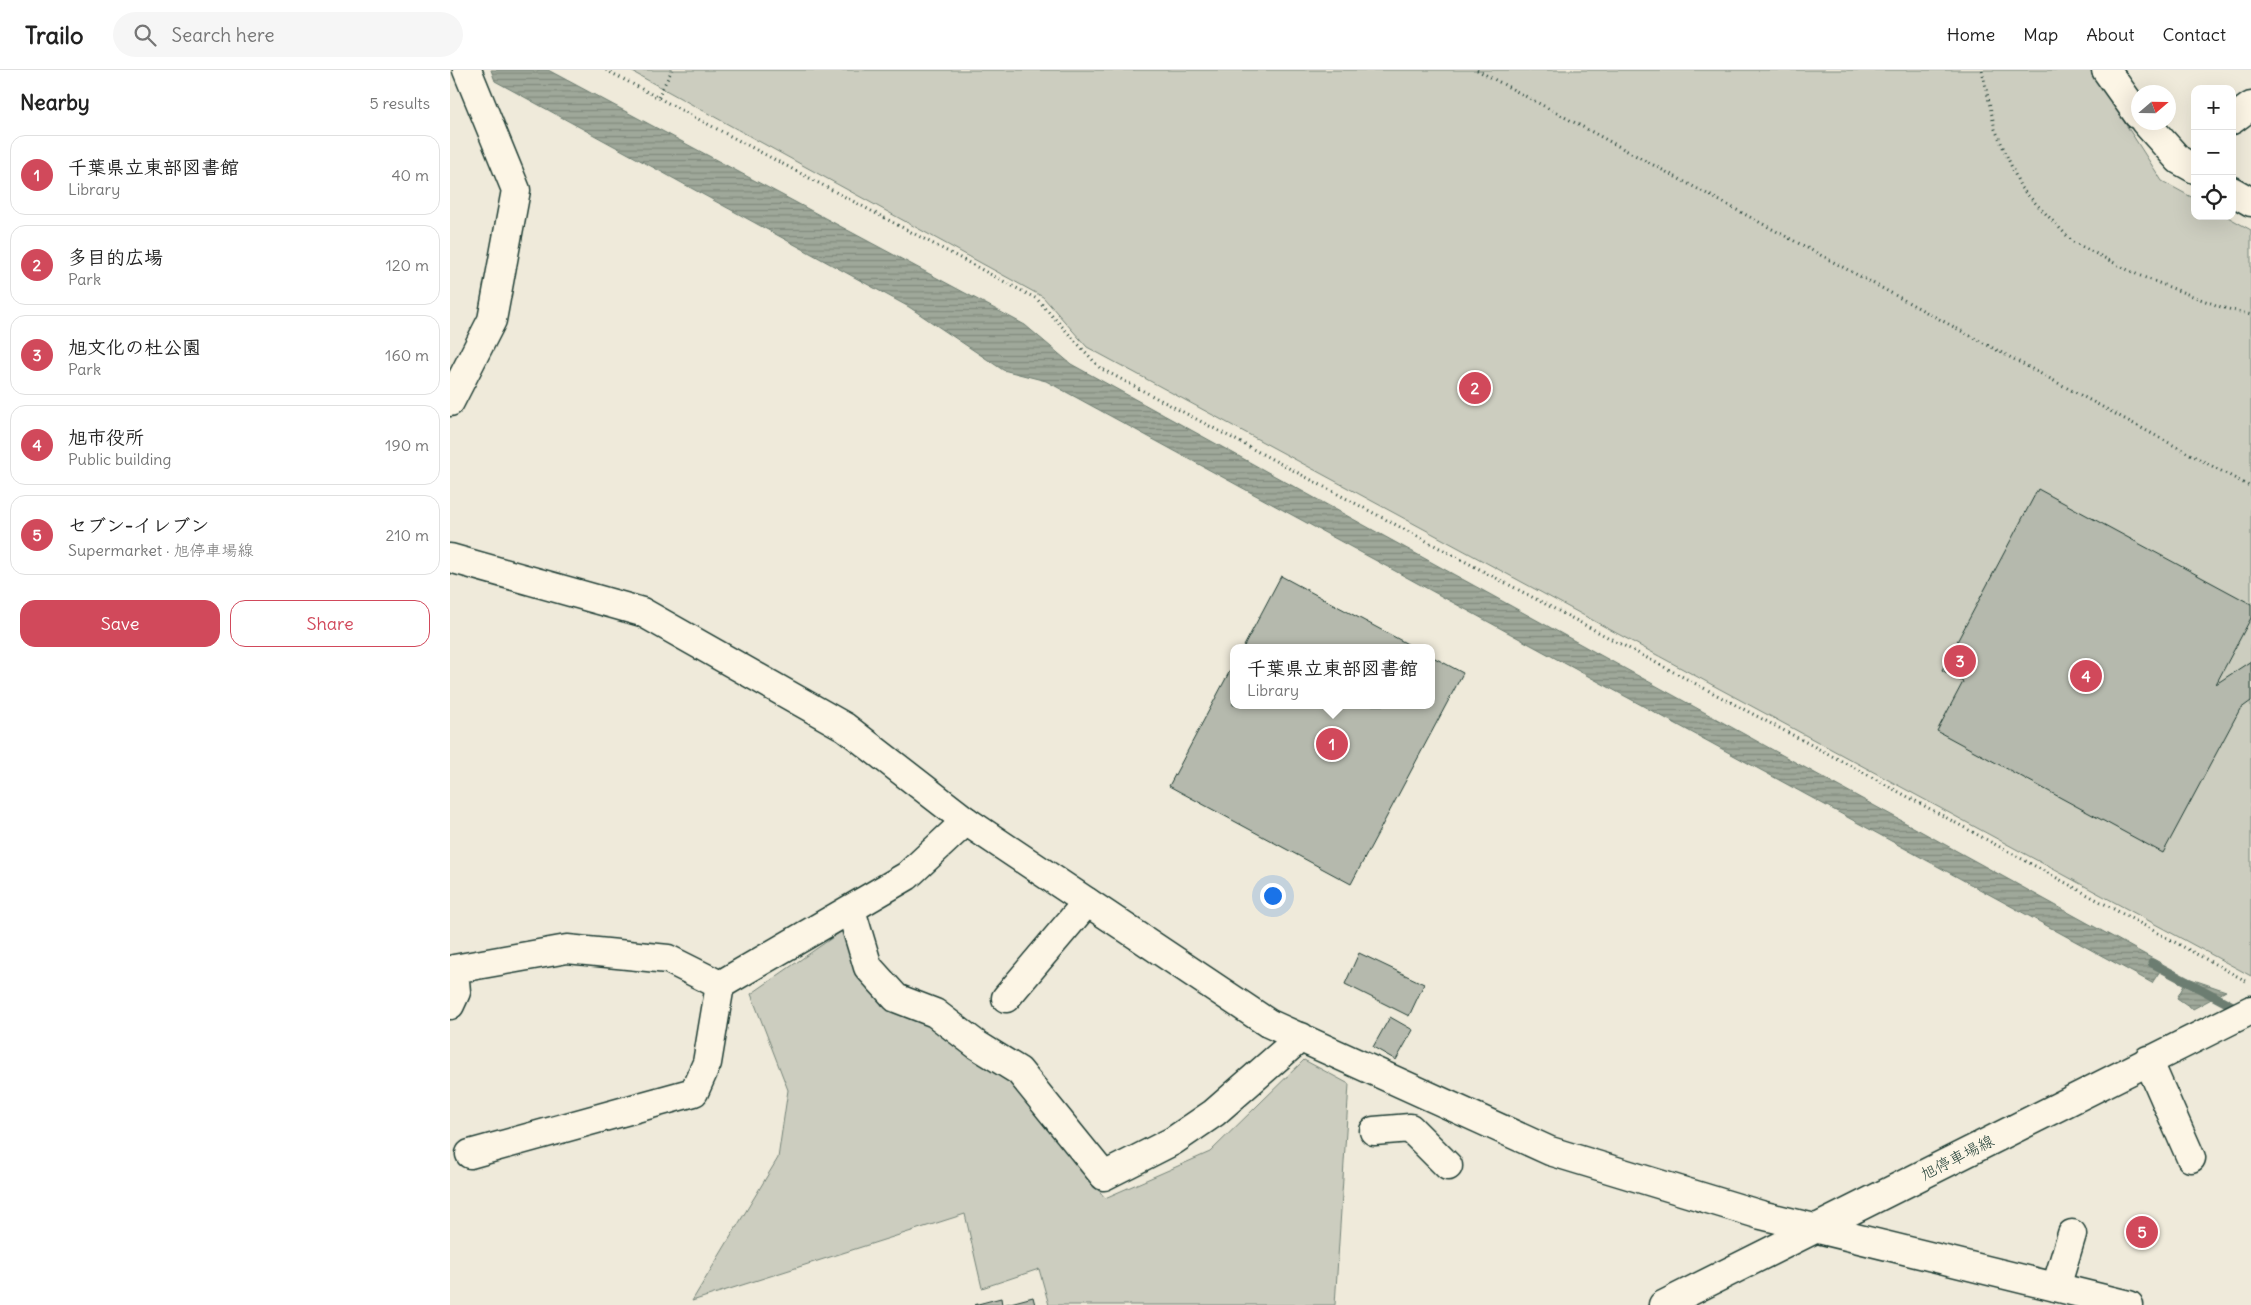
<!DOCTYPE html>
<html lang="en">
<head>
<meta charset="utf-8">
<style>
	:root { --surface:#fff; --page:#f6f6f6; --text:#222; --muted:#767676; --line:#e0e0e0; --accent:#d1495b }
	body { margin:0; font-family:Delius,"Klee One",sans-serif; background:var(--page); color:var(--text) }
	.controls { position:absolute; right:15px; top:15px; display:grid; overflow:hidden; border-radius:10px; box-shadow:0 5px 20px #0002 }
	.controls button { width:45px; height:45px; display:grid; place-items:center; padding:0; border:0; border-bottom:1px solid var(--line); background:var(--surface); color:var(--text); font:25px sans-serif }
	.compass { position:absolute; left:1681px; top:15px; width:45px; height:45px; border-radius:50%; background:var(--surface); box-shadow:0 5px 20px #0002; rotate:70deg }
	.you { position:absolute; left:822px; top:825px; width:18px; height:18px; margin:-12px; border:4px solid #fff; border-radius:50%; background:#1a73e8; box-shadow:0 0 0 8px #1a73e833 }
	.badge { display:grid; place-items:center; width:32px; height:32px; border-radius:50%; background:var(--accent); color:#fff; font-size:16px; font-weight:700 }
	.pin { position:absolute; translate:-50% -50%; border:2px solid #fff; box-shadow:0 1px 5px #0006 }
	.popup { position:absolute; left:780px; top:574px; width:205px; height:65px; box-sizing:border-box; display:grid; place-content:center; border-radius:10px; background:var(--surface); filter:drop-shadow(0 1px 4px #0005); font-size:16px; white-space:nowrap; color:var(--muted) }
	.popup b { font-size:19px; color:var(--text) }
	.popup::after { content:''; position:absolute; left:50%; top:100%; margin-left:-10px; border:10px solid transparent; border-top-color:var(--surface) }
	.list { margin:0; padding:0; list-style:none }
	h2 { display:flex; justify-content:space-between; align-items:center; height:65px; margin:0; padding:0 20px; font-size:21px }
	h2 small { font-size:16px; font-weight:400; color:var(--muted) }
	.list li { display:grid; grid-template-columns:32px 1fr auto; gap:15px; align-items:center; box-sizing:border-box; height:80px; margin:0 10px 10px; padding:0 10px; border:1px solid var(--line); border-radius:15px }
	.list b { display:block; font-size:19px; white-space:nowrap }
	.list p { margin:0; font-size:16px; white-space:nowrap; color:var(--muted) }
	.list em { font-size:16px; font-style:normal; color:var(--muted) }
	.actions { display:flex; gap:10px; padding:15px 20px }
	.actions a { flex:1; padding:11px 0; border:1px solid var(--accent); border-radius:15px; text-align:center; font-size:18px; color:var(--accent) }
	.actions .main { background:var(--accent); color:#fff }
	.icon { flex:none; width:28px; height:28px; fill:none; stroke:currentColor; stroke-width:2; stroke-linecap:round; stroke-linejoin:round }
	.map { position:relative; flex:none; width:1801px; height:1235px; overflow:hidden }
	header { display:flex; align-items:center; gap:30px; box-sizing:border-box; height:70px; padding:0 25px; background:var(--surface); border-bottom:1px solid var(--line) }
	header strong { font-size:24px }
	nav { display:flex; gap:28px; margin-inline-start:auto; font-size:18px }
	.search { width:350px; height:45px; background:var(--page); display:flex; align-items:center; gap:12px; box-sizing:border-box; padding:0 18px; border-radius:28px; color:var(--muted); font-size:19px }
	main { display:flex }
	aside { flex:1; background:var(--surface) }
	.map>svg:first-child { display:block }
</style>
</head>
<body>
<header>
<strong>Trailo</strong>
<div class="search"><svg class="icon" aria-label="search" viewBox="0 0 24 24"><circle cx="10" cy="10" r="6"/><path d="M15 15l6 6"/></svg>Search here</div>
<nav><a>Home</a><a>Map</a><a>About</a><a>Contact</a></nav>
</header>
<main>
<aside>
<h2>Nearby<small>5 results</small></h2>
<ul class="list">
<li><span class="badge">1</span><div><b>千葉県立東部図書館</b><p>Library</p></div><em>40 m</em></li>
<li><span class="badge">2</span><div><b>多目的広場</b><p>Park</p></div><em>120 m</em></li>
<li><span class="badge">3</span><div><b>旭文化の杜公園</b><p>Park</p></div><em>160 m</em></li>
<li><span class="badge">4</span><div><b>旭市役所</b><p>Public building</p></div><em>190 m</em></li>
<li><span class="badge">5</span><div><b>セブン-イレブン</b><p>Supermarket · 旭停車場線</p></div><em>210 m</em></li>
</ul>
<div class="actions"><a class="main">Save</a><a>Share</a></div>
</aside>
<div class="map">
<svg width="1801" height="1235" viewBox="0 0 1801 1235">
	<defs>
		<pattern id="water-rules" width="6" height="5" patternUnits="userSpaceOnUse" patternTransform="scale(1.25)"><rect width="6" height="5" fill="#9fa89a"/><path d="M0 2.5h6" fill="none" stroke="#818a7e"/></pattern>
	</defs>
	<rect width="100%" height="100%" fill="#efeada"/>
	<filter id="ink" filterUnits="userSpaceOnUse"><feTurbulence type="fractalNoise" baseFrequency=".02" numOctaves="2"/><feDisplacementMap in="SourceGraphic" scale="10" xChannelSelector="R" yChannelSelector="G"/><feConvolveMatrix kernelMatrix="1 2 1 2 8 2 1 2 1" color-interpolation-filters="sRGB"/></filter>
	<g filter="url(#ink)">
		<g fill="#cccdbf" stroke="#76857a">
			<path d="M 179,0 L 1641,0 L 1712,111 L 1745,129 L 1745,146 L 1776,146 L 1801,160 L 1801,906 L 637,277 L 593,227 Z"/>
			<path d="M 392,861 L 432,936 L 471,949 L 562,1013 L 655,1128 L 760,1082 L 854,990 L 899,1014 L 885,1235 L 599,1235 L 589,1199 L 532,1218 L 515,1144 L 242,1231 L 328,1088 L 338,1020 L 301,924 Z"/>
		</g>
		<g fill="url(#water-rules)" stroke="#6c7d71">
			<path d="M 41,0 L 98,0 L 575,255 L 621,294 L 1714,895 L 1702,913 L 596,311 L 553,300 L 459,237 L 45,11 Z"/>
			<path d="M 1738,908 L 1776,921 L 1743,939 L 1727,928 Z"/>
		</g>
		<g fill="none" stroke-linecap="round" stroke-linejoin="round">
			<path stroke="#6c7d71" stroke-width="9" d="M 1702,893 L 1790,940"/>
		</g>
		<g fill="#b5b9ad" stroke="#1f3d34">
			<path d="M 1588,419 L 1801,534 L 1801,548 L 1766,614 L 1801,591 L 1801,631 L 1790,639 L 1713,783 L 1487,661 L 1513,612 L 1492,600 Z"/>
			<path d="M 831,506 L 965,578 L 793,578 Z"/>
			<path d="M 981,586 L 1013,603 L 901,814 L 719,716 L 783,595 L 783,635 L 981,635 Z"/>
			<path d="M 909,883 L 974,914 L 959,946 L 895,914 Z"/>
			<path d="M 940,947 L 963,960 L 946,990 L 923,977 Z"/>
			<path d="M 583,1227 L 585,1235 L 553,1235 Z"/>
			<path d="M 551,1228 L 552,1235 L 524,1235 Z"/>
		</g>
		<g fill="none" stroke-linecap="round" stroke-linejoin="round">
			<defs>
				<g id="minor">
					<path d="M 1656,0 L 1688,45"/>
					<path d="M 1782,50 L 1801,36"/>
					<path d="M 1695,52 L 1729,90 L 1745,99"/>
					<path d="M 1782,121 L 1801,132"/>
					<path d="M 0,332 L 42,250 L 66,120 L 17,0"/>
					<path d="M 0,488 L 192,542 L 395,657 L 516,751 L 818,953 L 1100,1081 L 1311,1145 L 1679,1235"/>
					<path d="M 401,840 L 418,897 L 446,928 L 485,943 L 527,975 L 569,1001 L 654,1106 L 723,1071 L 764,1043 L 851,967"/>
					<path d="M 556,928 L 637,832"/>
					<path d="M 0,935 L 6,922 L 4,899 L 117,879 L 218,889 L 270,915 L 457,806 L 516,751"/>
					<path d="M 1698,990 L 1741,1088"/>
					<path d="M 924,1061 L 960,1058 L 998,1096"/>
					<path d="M 20,1084 L 244,1022 L 257,993 L 270,915"/>
					<path d="M 1606,1217 L 1622,1164"/>
				</g>
				<path id="major" d="M 1213,1235 L 1801,940"/>
			</defs>
			<use href="#minor" stroke="#1f3d34" stroke-width="31"/>
			<use href="#major" stroke="#1f3d34" stroke-width="31"/>
			<g stroke="#1f3d34" stroke-width="3" stroke-dasharray="1 4" stroke-linecap="butt">
				<path d="M 156,0 L 587,229 L 650,298 L 1416,704 L 1796,911"/>
				<path d="M 1027,0 L 1801,417"/>
				<path d="M 1532,0 L 1545,59 L 1571,118 L 1623,172 L 1688,205 L 1771,237 L 1801,245"/>
				<path d="M 208,27 L 222,0"/>
			</g>
			<use href="#minor" stroke="#fcf5e5" stroke-width="28"/>
			<use href="#major" stroke="#fcf5e5" stroke-width="28"/>
		</g>
	</g>
	<g text-anchor="middle" stroke-width="4" stroke-linejoin="round" paint-order="stroke">
		<g font-size="16" fill="#1f3d34" stroke="#fcf5e5">
			<text transform="translate(1507 1087) rotate(-27)" y="6">旭停車場線</text>
		</g>
	</g>
</svg>
<div class="controls">
<button>+</button>
<button>−</button>
<button><svg class="icon" aria-label="locate" viewBox="0 0 24 24"><circle cx="12" cy="12" r="6"/><path d="M12 2v4M12 18v4M2 12h4M18 12h4"/></svg></button>
</div>
<svg class="compass" viewBox="-18 -18 36 36"><path d="M0-13l5 13h-10z" fill="#e53935"/><path d="M0 13l5-13h-10z" fill="#767676"/></svg>
<div class="you"></div>
<div class="pin badge" style="left:882px;top:674px">1</div>
<div class="popup"><b>千葉県立東部図書館</b>Library</div>
<div class="pin badge" style="left:1025px;top:318px">2</div>
<div class="pin badge" style="left:1510px;top:591px">3</div>
<div class="pin badge" style="left:1636px;top:606px">4</div>
<div class="pin badge" style="left:1692px;top:1162px">5</div>
</div>
</main>
</body>
</html>
